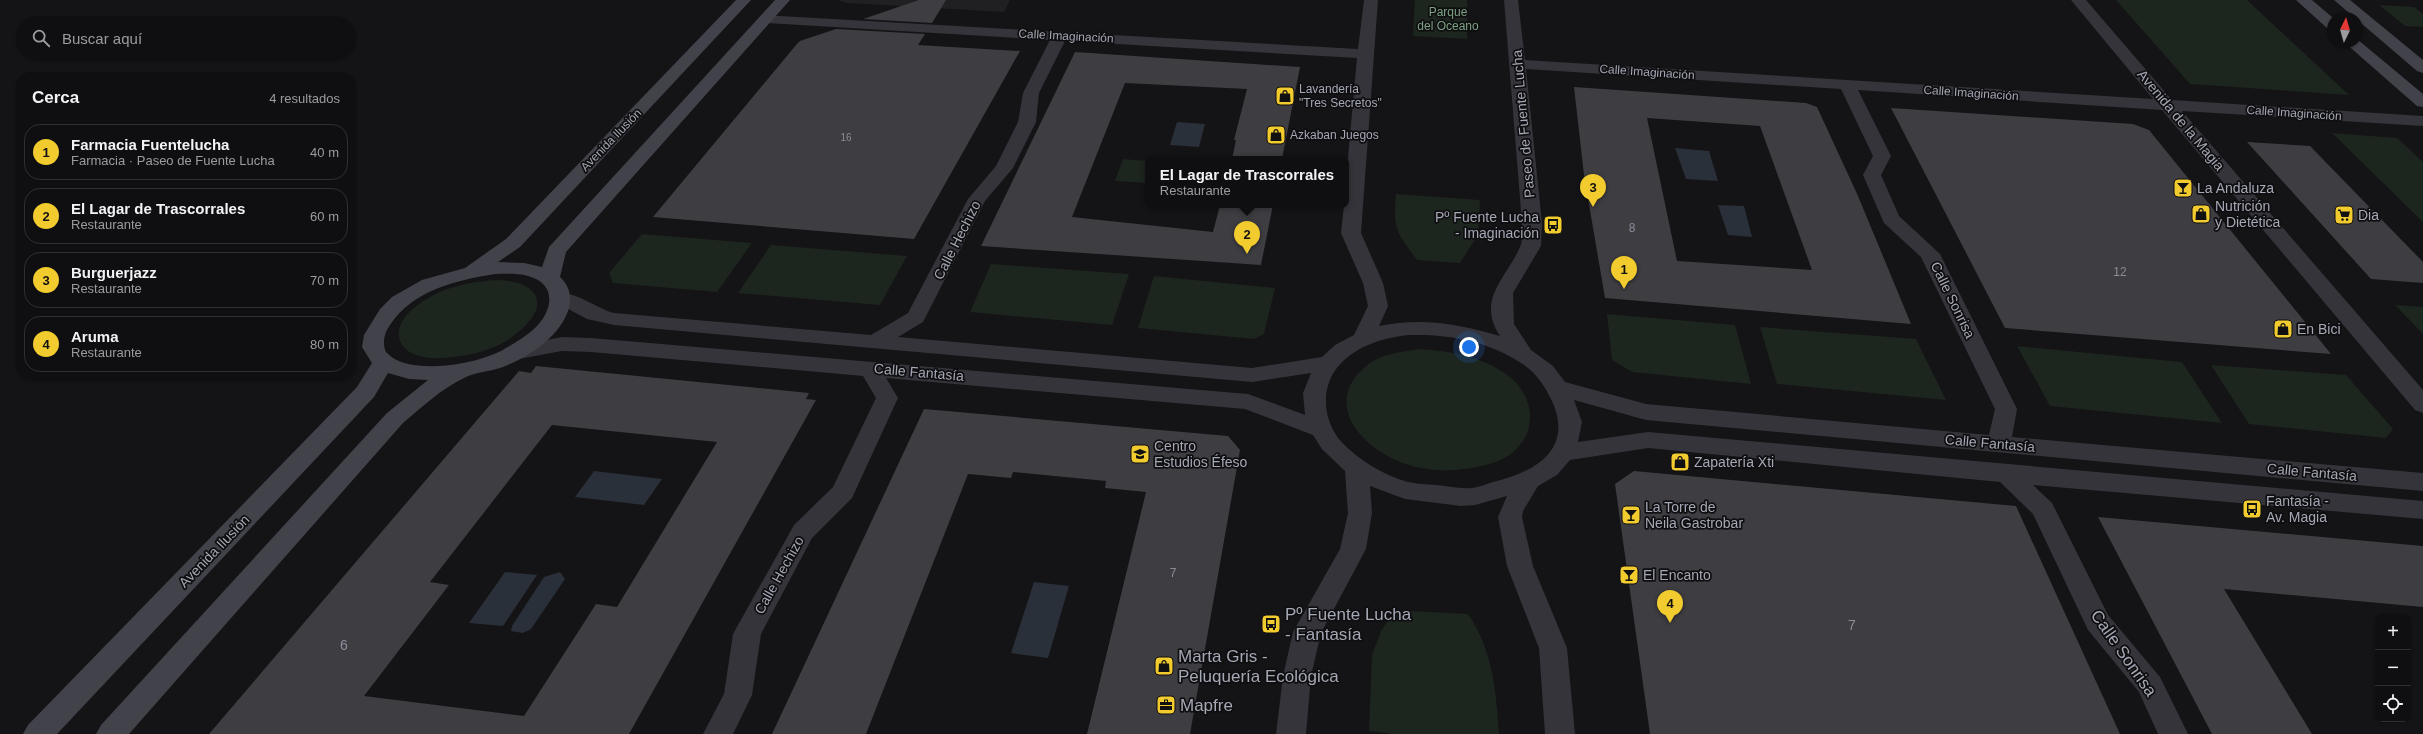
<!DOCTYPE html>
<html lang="es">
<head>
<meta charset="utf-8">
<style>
	:root { --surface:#0f0e10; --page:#181719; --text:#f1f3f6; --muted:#9b9c9f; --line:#2f2e30; --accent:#f2cc2e }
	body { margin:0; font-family:Arial,sans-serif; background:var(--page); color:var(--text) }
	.controls { position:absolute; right:12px; bottom:12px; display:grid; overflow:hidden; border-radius:8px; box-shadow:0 1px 3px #0004 }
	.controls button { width:36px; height:36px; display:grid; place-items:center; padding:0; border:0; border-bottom:1px solid var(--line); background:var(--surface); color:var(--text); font:20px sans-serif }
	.compass { position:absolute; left:2327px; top:12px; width:36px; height:36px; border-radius:50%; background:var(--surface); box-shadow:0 1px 3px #0004; rotate:5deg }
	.you { position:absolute; left:1469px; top:347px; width:14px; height:14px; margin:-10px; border:3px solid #fff; border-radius:50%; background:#1a73e8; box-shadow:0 0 0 6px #1a73e833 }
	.badge { display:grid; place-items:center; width:26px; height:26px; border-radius:50%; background:var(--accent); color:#111; font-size:13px; font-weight:700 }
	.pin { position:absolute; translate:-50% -33px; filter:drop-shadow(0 1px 2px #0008) }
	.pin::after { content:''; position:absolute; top:21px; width:14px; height:12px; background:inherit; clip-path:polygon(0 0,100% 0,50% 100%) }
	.popup { position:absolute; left:1145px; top:156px; width:204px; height:52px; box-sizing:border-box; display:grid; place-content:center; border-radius:8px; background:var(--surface); filter:drop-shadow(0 1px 3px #0005); font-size:13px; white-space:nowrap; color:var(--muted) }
	.popup b { font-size:15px; color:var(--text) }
	.popup::after { content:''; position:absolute; left:50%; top:100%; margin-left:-8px; border:8px solid transparent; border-top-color:var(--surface) }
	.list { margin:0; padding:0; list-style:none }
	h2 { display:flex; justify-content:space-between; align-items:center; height:52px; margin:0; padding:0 16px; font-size:17px }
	h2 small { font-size:13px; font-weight:400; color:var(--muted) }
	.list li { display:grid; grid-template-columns:26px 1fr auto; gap:12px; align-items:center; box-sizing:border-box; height:56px; margin:0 8px 8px; padding:0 8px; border:1px solid var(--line); border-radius:16px }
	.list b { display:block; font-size:15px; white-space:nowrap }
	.list p { margin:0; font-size:13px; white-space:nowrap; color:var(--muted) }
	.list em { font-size:13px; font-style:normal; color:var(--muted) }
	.icon { flex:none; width:22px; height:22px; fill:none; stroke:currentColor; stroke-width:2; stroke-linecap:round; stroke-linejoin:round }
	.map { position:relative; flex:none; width:2423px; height:734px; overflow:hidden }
	.search { position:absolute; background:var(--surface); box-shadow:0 1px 3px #0004; left:16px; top:16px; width:340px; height:44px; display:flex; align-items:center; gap:10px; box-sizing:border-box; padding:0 14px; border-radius:22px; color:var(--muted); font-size:15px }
	.panel { position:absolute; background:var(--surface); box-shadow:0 1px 3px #0004; left:16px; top:72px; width:340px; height:308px; border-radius:16px }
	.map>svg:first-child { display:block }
</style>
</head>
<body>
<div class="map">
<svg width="2423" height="734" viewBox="0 0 2423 734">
	<rect width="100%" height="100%" fill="#141315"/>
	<path fill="#201f22" d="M 838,0 L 1010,0 L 1004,12 L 847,3 Z"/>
	<g fill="#1d251f">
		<path d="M 1415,0 L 1467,0 L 1467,39 L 1413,36 Z"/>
		<path d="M 2116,0 L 2247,0 L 2349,95 L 2190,84 Z"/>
		<path d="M 2379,5 L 2414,7 L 2423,14 L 2423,27 L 2405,26 Z"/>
		<path d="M 2332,133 L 2397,138 L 2423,162 L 2423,222 Z"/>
		<path d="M 1123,159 L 1148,161 L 1148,183 L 1115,181 Z"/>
		<path d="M 1396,194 L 1480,200 L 1478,235 L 1460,263 L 1417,260 C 1396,231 1393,230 1396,194 Z"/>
		<path d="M 642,234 L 752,243 L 717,292 L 613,283 L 609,273 Z"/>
		<path d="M 771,245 L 907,256 L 880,305 L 738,293 Z"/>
		<path d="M 991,264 L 1129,274 L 1112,325 L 970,312 Z"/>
		<path d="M 1154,276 L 1275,288 L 1264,334 L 1254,339 L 1138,328 Z"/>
		<path d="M 499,280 C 510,281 523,282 531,290 C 550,307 522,331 508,340 C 488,352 464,357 441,358 C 399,361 382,330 419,304 C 442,287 471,281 499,280 Z"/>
		<path d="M 2395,305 L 2423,307 L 2423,334 Z"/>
		<path d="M 1607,314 L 1735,325 L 1751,384 L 1632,372 L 1612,360 Z"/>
		<path d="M 1760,327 L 1916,339 L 1946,400 L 1777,384 Z"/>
		<path d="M 2017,346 L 2182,362 L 2222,423 L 2050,406 Z"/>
		<path d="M 1419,349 C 1449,351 1477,355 1503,372 C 1546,400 1536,454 1486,465 C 1458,472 1428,473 1400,462 C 1357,445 1321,399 1370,363 C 1384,353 1403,352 1419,349 Z"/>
		<path d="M 2211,365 L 2346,375 L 2393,429 L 2386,438 L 2249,424 Z"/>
		<path d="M 1395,610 L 1468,614 C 1493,650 1496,692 1499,734 L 1393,734 L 1369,731 L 1372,655 L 1381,631 Z"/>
	</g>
	<g fill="#2a3039">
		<path d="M 1177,122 L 1205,124 L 1199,147 L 1170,145 Z"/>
		<path d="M 1675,148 L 1709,151 L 1718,181 L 1686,179 Z"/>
		<path d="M 1718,205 L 1744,206 L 1752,237 L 1728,235 Z"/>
		<path d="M 594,471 L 662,479 L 644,505 L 575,497 Z"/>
		<path d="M 505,572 L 537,575 L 503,626 L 469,623 Z"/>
		<path d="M 560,572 L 565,579 L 531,629 L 523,633 L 511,631 L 512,626 L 544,577 Z"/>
		<path d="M 1034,582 L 1069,586 L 1048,658 L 1011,653 Z"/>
	</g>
	<g fill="#3e3d42" fill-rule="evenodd">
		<path d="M 919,0 L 946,0 L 932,23 L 863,19 Z"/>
		<path d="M 836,29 L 925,34 L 918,45 L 1020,51 L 914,239 L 653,217 L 796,45 L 800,41 Z"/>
		<path d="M 1075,52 L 1300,67 L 1282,159 L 1232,159 L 1236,140 L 1234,140 L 1247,89 L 1125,83 L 1072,217 L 1213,232 L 1220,205 L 1273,205 L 1261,265 L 981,246 Z"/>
		<path d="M 1574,87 L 1806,103 L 1817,107 L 1858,196 L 1911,324 L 1605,298 L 1584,175 ZM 1647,118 L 1760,126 L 1812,270 L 1677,261 Z"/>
		<path d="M 1891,108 L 2133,124 L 2149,130 L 2331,354 L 2005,328 Z"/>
		<path d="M 2247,142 L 2310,146 L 2423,262 L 2423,283 L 2371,279 Z"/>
		<path d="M 536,366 L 809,393 L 806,399 L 816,400 L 629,734 L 209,734 L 519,371 L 531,373 ZM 552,425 L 717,442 L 617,607 L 596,604 L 524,716 L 364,696 L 449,585 L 430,582 Z"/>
		<path d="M 924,409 L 1228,436 L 1240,450 L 1190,734 L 1087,734 L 1146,492 L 1105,488 L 1106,481 L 1013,472 L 1011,478 L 968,474 L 866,734 L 772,734 Z"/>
		<path d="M 1634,471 L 2016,506 L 2120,734 L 1650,734 L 1615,484 Z"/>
		<path d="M 2098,517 L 2423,546 L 2423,607 L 2224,589 L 2312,734 L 2212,734 Z"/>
	</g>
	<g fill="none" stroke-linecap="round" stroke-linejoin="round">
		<path fill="#34343a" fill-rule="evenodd" d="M 1364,0 L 1378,0 L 1361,233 L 1383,283 L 1388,306 L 1379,326 C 1421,317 1460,324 1500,336 C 1476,299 1506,279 1520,247 C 1523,241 1522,230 1522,223 L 1504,0 L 1518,0 L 1525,60 L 2153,99 L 2071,0 L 2086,0 L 2172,100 L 2423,116 L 2423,126 L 2182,111 L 2423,390 L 2423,413 L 2415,410 L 2162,110 L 1858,90 L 1891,156 L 1881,175 L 1899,216 L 1940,254 L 2017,409 L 2012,437 L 2423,473 L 2423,491 L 1646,420 L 1574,400 L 1582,422 L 1578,442 L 1648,432 L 2423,501 L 2423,519 L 2033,485 L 2052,503 L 2108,615 L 2160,677 L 2188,734 L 2158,734 L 2139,692 L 2088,630 L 2033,514 L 2000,482 L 1648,448 L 1570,460 L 1557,475 L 1538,486 L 1523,511 L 1522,517 L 1533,566 L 1567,648 L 1575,734 L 1545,734 L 1539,648 L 1507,566 L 1498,517 L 1507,496 L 1475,505 L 1461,506 L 1405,499 L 1370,486 L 1372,513 L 1366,549 L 1321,633 L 1311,676 L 1306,734 L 1276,734 L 1283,676 L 1293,632 L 1340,549 L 1348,513 L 1345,471 L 1322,449 L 1313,435 L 1245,409 L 886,378 L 898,398 L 852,498 L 812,538 L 761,634 L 752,695 L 733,734 L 703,734 L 724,694 L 733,634 L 794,525 L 833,487 L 876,398 L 863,376 L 591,352 L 562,351 L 513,360 L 505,358 L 502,353 L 505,348 L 562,337 L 591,338 L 1248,394 L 1305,415 L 1303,393 L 1311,373 L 1252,382 L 614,325 L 587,319 L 555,302 L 552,298 L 555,294 C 574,289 595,308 614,313 L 871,335 L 908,313 L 968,199 L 996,166 L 1018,122 L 1023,93 L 1050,40 L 767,23 L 759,18 L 762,15 L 1358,49 ZM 1065,41 L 1357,58 L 1346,180 L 1346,205 L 1344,205 L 1341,233 L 1363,283 L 1368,306 L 1354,335 L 1335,345 L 1322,357 L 1252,368 L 898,337 L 923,322 L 985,201 L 1013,168 L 1036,122 L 1039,93 ZM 1526,69 L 1841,89 L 1873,156 L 1863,175 L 1884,223 L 1921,257 L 1995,409 L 1989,435 L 1646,404 L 1565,382 L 1553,366 L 1531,350 L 1514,324 L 1513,293 L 1541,246 L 1542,223 ZM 1410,335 C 1448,334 1488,341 1521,363 C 1536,372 1545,386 1552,401 C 1574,450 1535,472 1493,482 C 1486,484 1479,487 1472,488 C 1460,489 1448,486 1436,485 C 1427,484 1417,484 1408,482 C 1383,475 1355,458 1338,438 C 1331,428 1326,415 1326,403 C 1325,358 1371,338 1410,335 Z"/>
		<g fill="#42434a" fill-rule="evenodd">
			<path d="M 736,0 L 751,0 L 520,247 L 498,262 L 524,263 L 542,267 L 549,247 L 775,0 L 790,0 L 566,252 L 560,277 C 569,285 572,296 569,308 C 560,338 527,358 500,368 C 488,372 475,372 464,378 C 441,389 422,407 403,423 L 129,734 L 96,734 L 101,725 L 387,413 L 428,380 L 409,379 L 388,373 L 374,397 L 57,734 L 23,734 L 28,725 L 357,387 L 372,363 L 362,347 L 364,335 L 380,309 L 392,297 L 422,280 L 465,268 L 506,239 ZM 495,274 C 506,274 518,273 528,276 C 556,283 554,309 536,327 C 526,337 513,344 501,351 C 478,362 450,367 424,366 C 410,365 396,363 386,352 C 382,343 384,333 390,325 C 412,291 456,280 495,274 Z"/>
			<path d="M 2296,0 L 2312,0 L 2333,18 L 2333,31 L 2328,29 Z"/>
			<path d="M 2334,0 L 2350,0 L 2423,60 L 2423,73 L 2417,71 Z"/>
			<path d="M 2357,39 L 2423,94 L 2423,107 L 2417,106 L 2344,42 L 2357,42 Z"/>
		</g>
	</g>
	<defs>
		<symbol id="shop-square" viewBox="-11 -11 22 22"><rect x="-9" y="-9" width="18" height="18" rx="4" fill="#f2cc2e" stroke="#0f0e10"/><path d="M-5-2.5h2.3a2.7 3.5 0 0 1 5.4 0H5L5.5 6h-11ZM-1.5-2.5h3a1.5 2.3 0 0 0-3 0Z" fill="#111"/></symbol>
		<symbol id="bar-square" viewBox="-11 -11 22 22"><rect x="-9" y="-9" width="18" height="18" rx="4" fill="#f2cc2e" stroke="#0f0e10"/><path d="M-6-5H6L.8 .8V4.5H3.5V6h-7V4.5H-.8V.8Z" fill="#111"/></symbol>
		<symbol id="supermarket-square" viewBox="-11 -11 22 22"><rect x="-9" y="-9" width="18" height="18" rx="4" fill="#f2cc2e" stroke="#0f0e10"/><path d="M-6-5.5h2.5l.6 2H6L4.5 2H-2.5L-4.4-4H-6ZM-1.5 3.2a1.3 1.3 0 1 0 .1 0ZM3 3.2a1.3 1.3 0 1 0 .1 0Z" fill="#111"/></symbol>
		<symbol id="bus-square" viewBox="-11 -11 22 22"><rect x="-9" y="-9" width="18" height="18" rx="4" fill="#f2cc2e" stroke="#0f0e10"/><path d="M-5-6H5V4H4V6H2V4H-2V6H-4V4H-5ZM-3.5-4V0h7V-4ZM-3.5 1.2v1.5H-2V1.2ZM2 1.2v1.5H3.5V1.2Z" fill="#111"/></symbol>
		<symbol id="school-square" viewBox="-11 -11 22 22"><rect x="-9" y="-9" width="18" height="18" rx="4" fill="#f2cc2e" stroke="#0f0e10"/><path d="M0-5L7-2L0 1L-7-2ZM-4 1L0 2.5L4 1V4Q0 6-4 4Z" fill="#111"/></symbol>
		<symbol id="office-square" viewBox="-11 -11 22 22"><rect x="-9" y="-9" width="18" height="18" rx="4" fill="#f2cc2e" stroke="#0f0e10"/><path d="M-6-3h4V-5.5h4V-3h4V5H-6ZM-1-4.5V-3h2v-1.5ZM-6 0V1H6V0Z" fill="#111"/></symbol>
	</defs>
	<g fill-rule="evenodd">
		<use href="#shop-square" x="1274" y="85" width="22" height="22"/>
		<use href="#shop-square" x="1265" y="124" width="22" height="22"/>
		<use href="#bar-square" x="2172" y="177" width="22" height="22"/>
		<use href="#shop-square" x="2190" y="203" width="22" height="22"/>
		<use href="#supermarket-square" x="2333" y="204" width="22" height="22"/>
		<use href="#bus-square" x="1542" y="214" width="22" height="22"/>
		<use href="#shop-square" x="2272" y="318" width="22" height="22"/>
		<use href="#school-square" x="1129" y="443" width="22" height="22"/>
		<use href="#shop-square" x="1669" y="451" width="22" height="22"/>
		<use href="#bus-square" x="2241" y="498" width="22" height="22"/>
		<use href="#bar-square" x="1620" y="504" width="22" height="22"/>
		<use href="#bar-square" x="1618" y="564" width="22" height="22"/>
		<use href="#bus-square" x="1260" y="613" width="22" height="22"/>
		<use href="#shop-square" x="1153" y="655" width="22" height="22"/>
		<use href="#office-square" x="1155" y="694" width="22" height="22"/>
	</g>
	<g text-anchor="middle" stroke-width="3.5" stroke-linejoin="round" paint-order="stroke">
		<g font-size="10" fill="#8b8d98">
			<text x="846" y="141">16</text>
		</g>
		<g font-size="12" fill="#7ca183" stroke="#0f0e10">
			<text x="1448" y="16">Parque<tspan x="1448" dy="14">del Oceano</tspan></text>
		</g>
		<g font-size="12" fill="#a5a8b5" stroke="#0f0e10">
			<text transform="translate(1066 36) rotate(3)" y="4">Calle Imaginación</text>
			<text transform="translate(1647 72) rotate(4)" y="4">Calle Imaginación</text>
			<text transform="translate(1971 93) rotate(4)" y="4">Calle Imaginación</text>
			<text transform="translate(2294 113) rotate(4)" y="4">Calle Imaginación</text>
			<text transform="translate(611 140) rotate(-46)" y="4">Avenida Ilusión</text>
		</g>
		<g font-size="12" fill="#a5a8b5" stroke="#0f0e10" text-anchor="start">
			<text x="1299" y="93">Lavandería<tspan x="1299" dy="14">"Tres Secretos"</tspan></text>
			<text x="1290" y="139">Azkaban Juegos</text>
		</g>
		<g font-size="12" fill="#8b8d98">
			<text x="1632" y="232">8</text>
			<text x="2120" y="276">12</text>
			<text x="1173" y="577">7</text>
		</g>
		<g font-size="14" fill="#a5a8b5" stroke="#0f0e10">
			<text transform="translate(2181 120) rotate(50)" y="5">Avenida de la Magia</text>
			<text transform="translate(1523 124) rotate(-95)" y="5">Paseo de Fuente Lucha</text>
			<text transform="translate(957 240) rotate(-63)" y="5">Calle Hechizo</text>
			<text transform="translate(1953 300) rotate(64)" y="5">Calle Sonrisa</text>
			<text transform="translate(919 372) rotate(5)" y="5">Calle Fantasía</text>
			<text transform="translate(1990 443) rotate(5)" y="5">Calle Fantasía</text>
			<text transform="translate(2312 472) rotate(5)" y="5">Calle Fantasía</text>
			<text transform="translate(214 551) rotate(-46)" y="5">Avenida Ilusión</text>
			<text transform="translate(779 575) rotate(-61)" y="5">Calle Hechizo</text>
		</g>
		<g font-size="14" fill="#a5a8b5" stroke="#0f0e10" text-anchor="start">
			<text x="2197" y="193">La Andaluza</text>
			<text x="2215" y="211">Nutrición<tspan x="2215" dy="16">y Dietética</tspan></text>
			<text x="2358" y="220">Dia</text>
			<text x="1539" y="222" text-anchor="end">Pº Fuente Lucha<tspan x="1539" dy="16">- Imaginación</tspan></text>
			<text x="2297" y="334">En Bici</text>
			<text x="1154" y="451">Centro<tspan x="1154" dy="16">Estudios Éfeso</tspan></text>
			<text x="1694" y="467">Zapatería Xti</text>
			<text x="2266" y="506">Fantasía -<tspan x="2266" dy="16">Av. Magia</tspan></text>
			<text x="1645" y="512">La Torre de<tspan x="1645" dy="16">Neila Gastrobar</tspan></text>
			<text x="1643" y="580">El Encanto</text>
		</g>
		<g font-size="14" fill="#8b8d98">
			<text x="1852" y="630">7</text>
			<text x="344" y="650">6</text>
		</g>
		<g font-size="17" fill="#a5a8b5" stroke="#0f0e10" text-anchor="start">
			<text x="1285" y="620">Pº Fuente Lucha<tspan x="1285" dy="20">- Fantasía</tspan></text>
			<text x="1178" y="662">Marta Gris -<tspan x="1178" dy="20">Peluquería Ecológica</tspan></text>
			<text x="1180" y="711">Mapfre</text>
		</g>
		<g font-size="17" fill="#a5a8b5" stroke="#0f0e10">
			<text transform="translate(2124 653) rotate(55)" y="6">Calle Sonrisa</text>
		</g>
	</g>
</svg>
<div class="controls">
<button>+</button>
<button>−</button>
<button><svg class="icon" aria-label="locate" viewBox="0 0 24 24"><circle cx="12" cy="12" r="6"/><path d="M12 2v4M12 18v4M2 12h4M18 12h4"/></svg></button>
</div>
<svg class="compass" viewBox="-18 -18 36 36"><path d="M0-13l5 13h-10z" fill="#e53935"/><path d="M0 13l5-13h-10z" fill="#9b9c9f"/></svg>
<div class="you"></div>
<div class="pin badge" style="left:1624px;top:289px">1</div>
<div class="pin badge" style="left:1247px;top:254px">2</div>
<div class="popup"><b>El Lagar de Trascorrales</b>Restaurante</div>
<div class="pin badge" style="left:1593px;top:207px">3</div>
<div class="pin badge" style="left:1670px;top:623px">4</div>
<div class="search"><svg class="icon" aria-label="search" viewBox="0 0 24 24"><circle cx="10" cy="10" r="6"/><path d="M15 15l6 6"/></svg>Buscar aquí</div>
<section class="panel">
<h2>Cerca<small>4 resultados</small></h2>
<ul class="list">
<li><span class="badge">1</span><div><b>Farmacia Fuentelucha</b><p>Farmacia · Paseo de Fuente Lucha</p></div><em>40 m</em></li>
<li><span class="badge">2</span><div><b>El Lagar de Trascorrales</b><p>Restaurante</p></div><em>60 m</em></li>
<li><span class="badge">3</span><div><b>Burguerjazz</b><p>Restaurante</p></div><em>70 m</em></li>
<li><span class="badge">4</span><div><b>Aruma</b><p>Restaurante</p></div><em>80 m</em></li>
</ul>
</section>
</div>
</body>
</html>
